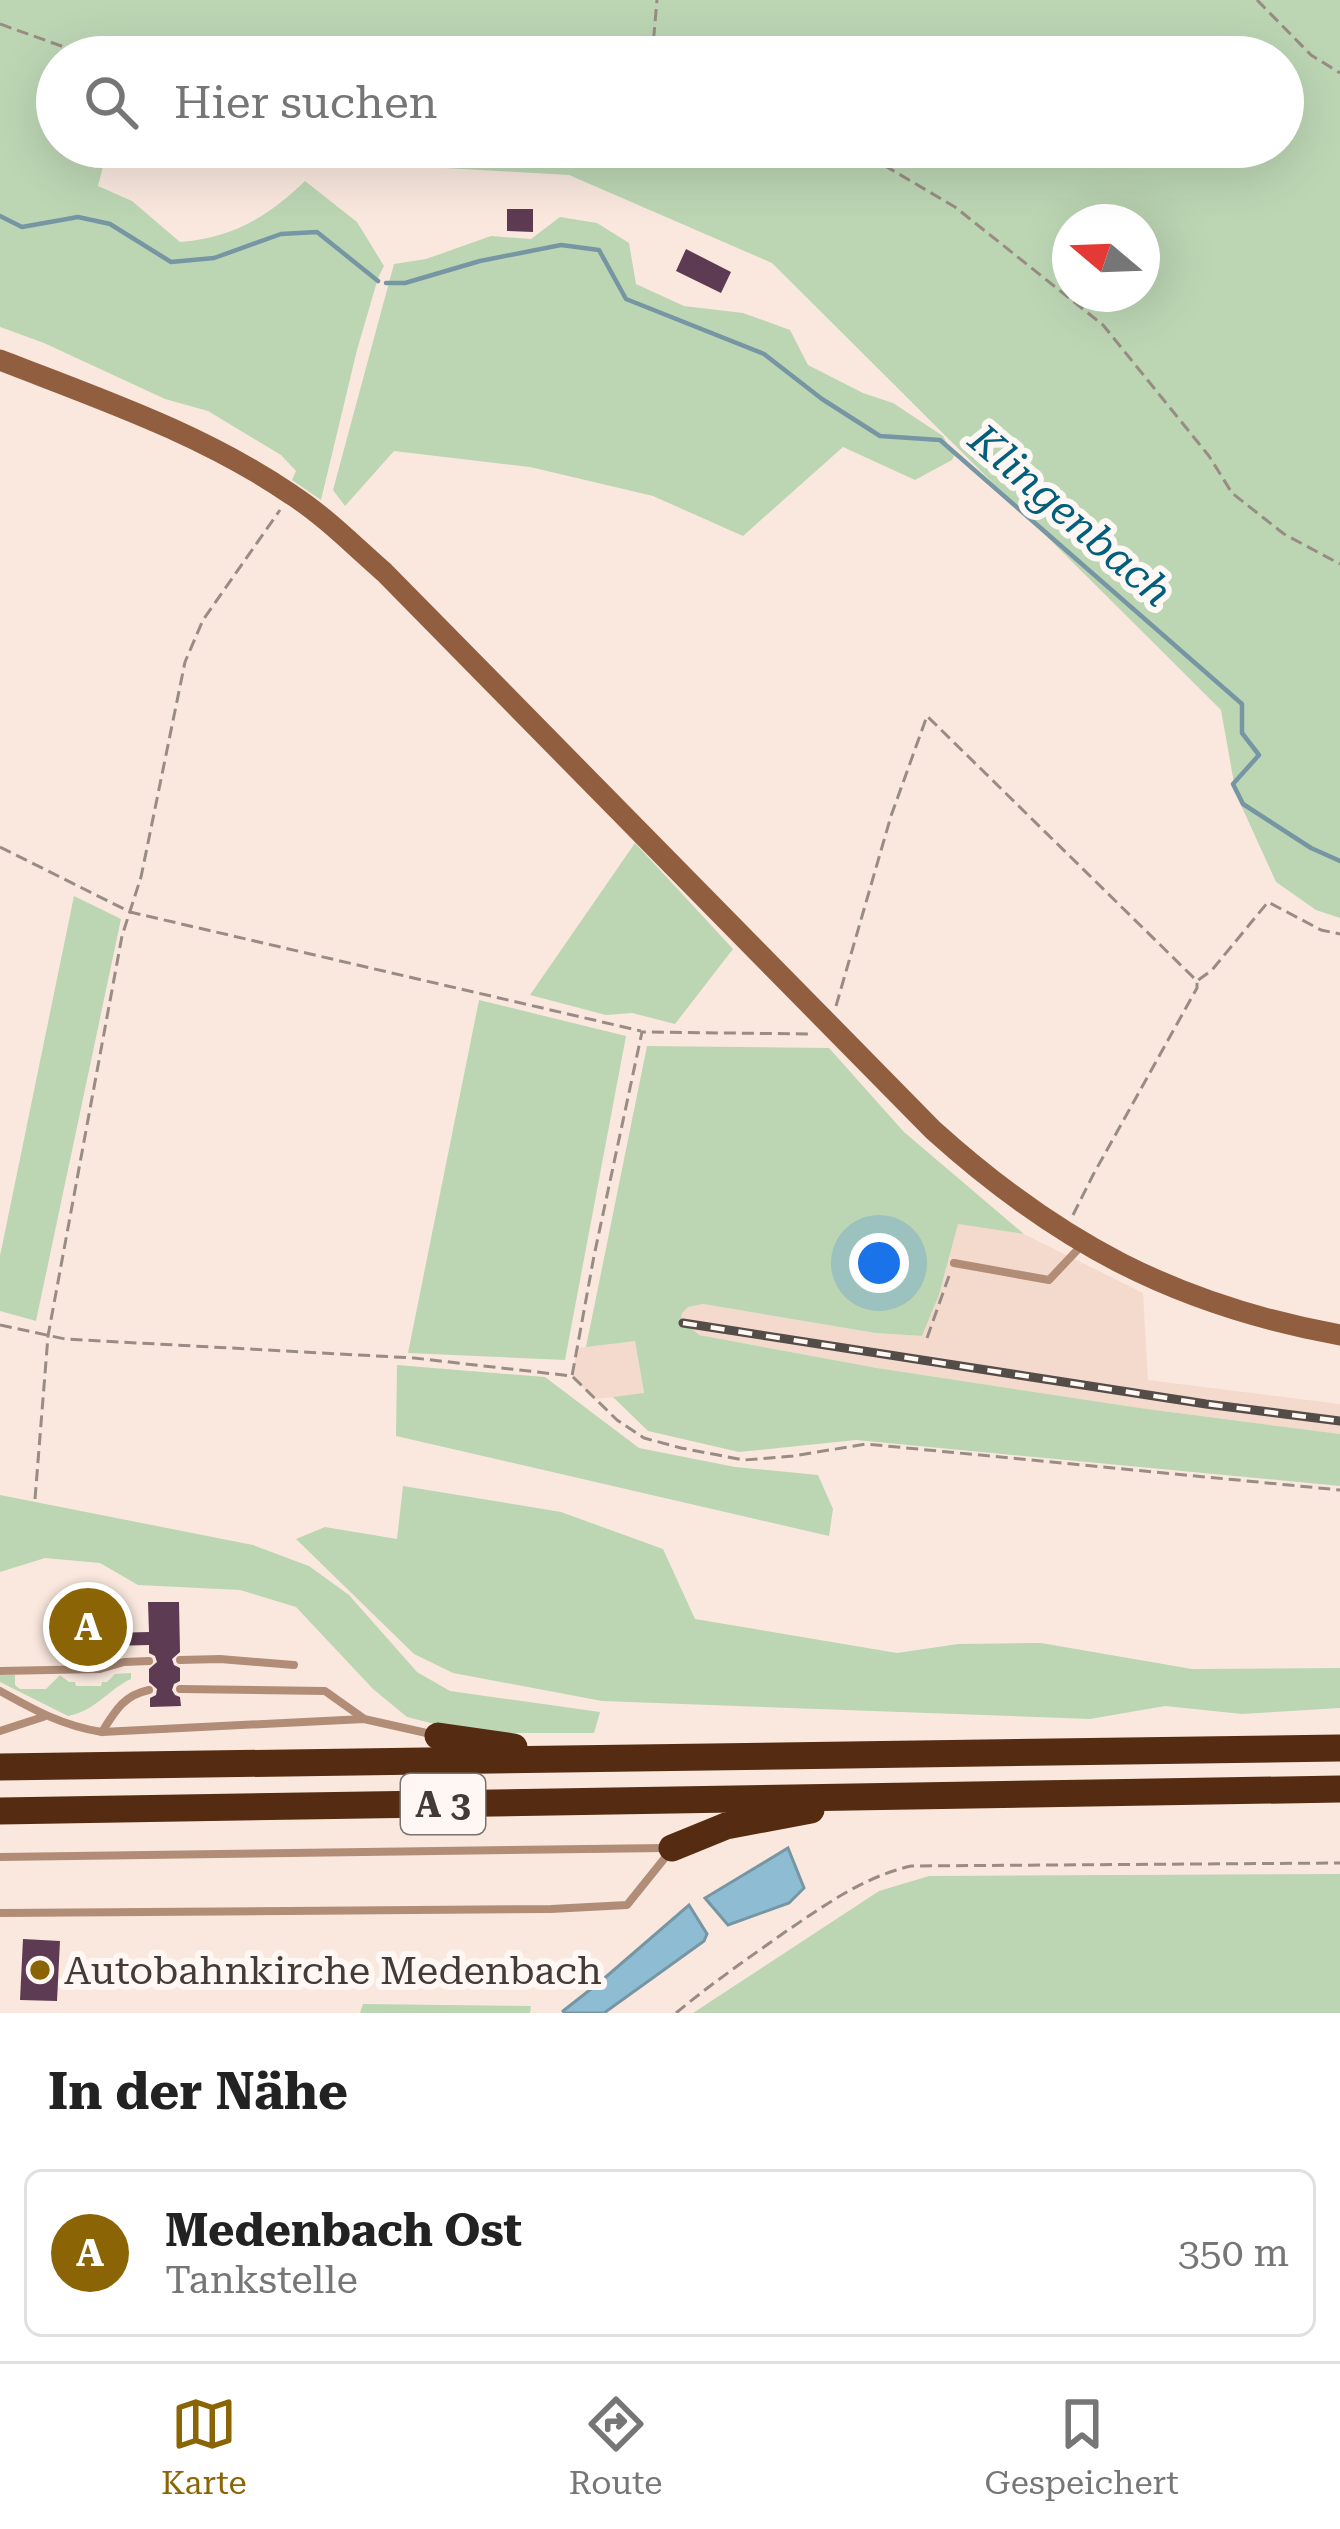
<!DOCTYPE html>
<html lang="de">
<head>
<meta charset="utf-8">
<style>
	:root { --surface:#fff; --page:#f2f2f2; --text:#222; --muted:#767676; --line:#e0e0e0; --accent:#8b6505 }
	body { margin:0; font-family:"Roboto Serif",serif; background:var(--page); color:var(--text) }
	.compass { position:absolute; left:1052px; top:204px; width:108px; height:108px; border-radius:50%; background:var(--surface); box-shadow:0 12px 48px #0002; rotate:289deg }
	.you { position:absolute; left:879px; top:1263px; width:42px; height:42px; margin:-30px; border:9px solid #fff; border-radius:50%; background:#1a73e8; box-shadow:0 0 0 18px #1a73e833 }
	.badge { display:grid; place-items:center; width:78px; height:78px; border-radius:50%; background:var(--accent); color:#fff; font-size:39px; font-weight:700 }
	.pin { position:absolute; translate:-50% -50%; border:6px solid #fff; box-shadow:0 3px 12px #0006 }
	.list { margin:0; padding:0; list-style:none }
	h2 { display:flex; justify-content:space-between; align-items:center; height:156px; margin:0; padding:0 48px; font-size:51px }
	h2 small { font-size:39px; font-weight:400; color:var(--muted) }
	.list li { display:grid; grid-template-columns:78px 1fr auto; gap:36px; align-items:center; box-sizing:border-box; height:168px; margin:0 24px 24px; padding:0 24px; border:3px solid var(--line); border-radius:18px }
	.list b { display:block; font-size:45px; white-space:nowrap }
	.list p { margin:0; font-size:39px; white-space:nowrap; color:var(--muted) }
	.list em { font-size:39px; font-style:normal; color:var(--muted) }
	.icon { flex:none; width:66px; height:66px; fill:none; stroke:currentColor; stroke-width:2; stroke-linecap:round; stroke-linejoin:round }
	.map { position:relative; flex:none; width:1340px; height:2013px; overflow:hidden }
	.search { position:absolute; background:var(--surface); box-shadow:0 12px 48px #0002; left:36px; right:36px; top:36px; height:132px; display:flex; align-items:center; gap:30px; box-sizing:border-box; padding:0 42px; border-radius:66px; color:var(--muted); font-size:45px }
	.sheet { height:348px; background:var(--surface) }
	nav { display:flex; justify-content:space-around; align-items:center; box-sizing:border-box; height:168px; border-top:3px solid var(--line); background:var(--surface); font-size:33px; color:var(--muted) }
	nav a { display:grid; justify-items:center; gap:6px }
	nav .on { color:var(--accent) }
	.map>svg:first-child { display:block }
</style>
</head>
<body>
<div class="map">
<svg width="1340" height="2013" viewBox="0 0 1340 2013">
	<rect width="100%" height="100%" fill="#fae8de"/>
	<g fill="#f4dacd">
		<path d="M 958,1223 L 1024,1234 L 1143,1293 L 1148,1380 L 1340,1404 L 1340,1434 L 1140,1408 L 877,1368 L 699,1335 L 681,1319 L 682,1313 L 687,1307 L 703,1304 L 875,1333 L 922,1336 L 939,1295 Z"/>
		<path d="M 635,1340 L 644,1394 L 594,1399 L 572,1376 L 577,1348 Z"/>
	</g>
	<g fill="#bcd6b4" fill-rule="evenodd">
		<path d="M 0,0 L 1340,0 L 1340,918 L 1316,910 L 1276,882 L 1236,794 L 1221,710 L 772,263 L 569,175 L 393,165 L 316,147 L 1283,147 L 1283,57 L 57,57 L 57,147 L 108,147 L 98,186 L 132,201 L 180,242 C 232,238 268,217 305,181 L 357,222 L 384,266 L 378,278 L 357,350 L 321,500 L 292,480 L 296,471 L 281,455 L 208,411 L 165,399 L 44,343 L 0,327 ZM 1070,222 L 1142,222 L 1142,294 L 1070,294 Z"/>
		<path d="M 560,217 L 597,223 L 629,243 L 636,284 L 684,306 L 743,313 L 790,330 L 808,365 L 863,393 L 893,403 L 943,436 L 954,456 L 952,460 L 915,480 L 843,447 L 743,536 L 653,496 L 530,467 L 394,451 L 345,506 L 333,490 L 394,264 L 426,259 L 491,236 L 531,239 Z"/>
		<path d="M 635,843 L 733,949 L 675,1024 L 632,1013 L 606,1015 L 530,995 Z"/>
		<path d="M 74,896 L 121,919 L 36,1321 L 0,1311 L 0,1256 Z"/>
		<path d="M 479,1000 L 626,1036 L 565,1360 L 408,1353 Z"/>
		<path d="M 647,1046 L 829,1048 L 904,1132 L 1024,1234 L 958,1224 L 939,1295 L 922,1336 L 875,1333 L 703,1304 L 688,1307 L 682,1313 L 681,1319 L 699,1335 L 877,1368 L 1140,1408 L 1340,1434 L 1340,1486 L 856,1440 L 739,1452 L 648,1431 L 613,1397 L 644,1393 L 635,1341 L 586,1347 Z"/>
		<path d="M 397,1365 L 545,1377 L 639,1448 L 735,1467 L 818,1475 L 833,1509 L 829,1536 L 396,1436 Z"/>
		<path d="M 403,1486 L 561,1512 L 663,1549 L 695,1619 L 897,1653 L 958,1644 L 1041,1643 L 1192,1669 L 1340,1668 L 1340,1708 L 1242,1714 L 1165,1706 L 1090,1719 L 602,1701 L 453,1673 L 414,1654 L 296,1539 L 325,1527 L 397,1539 Z"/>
		<path d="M 0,1495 L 253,1545 L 309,1566 L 349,1595 L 417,1672 L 450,1691 L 600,1712 L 594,1733 L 470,1733 L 407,1717 L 373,1689 L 296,1607 L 240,1590 L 138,1585 L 100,1563 L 45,1558 L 0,1572 Z"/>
		<path d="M 131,1673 L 131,1679 C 106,1691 97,1710 68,1716 L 0,1682 L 0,1675 L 15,1675 L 15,1685 L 20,1689 L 46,1689 L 60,1675 L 69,1682 L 75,1682 L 76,1686 L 101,1686 L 102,1682 L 107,1682 L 115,1674 Z"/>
		<path d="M 1340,1874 L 1340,2013 L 693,2013 L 879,1891 L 929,1876 Z"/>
		<path d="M 363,2004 L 531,2006 L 530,2013 L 360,2013 Z"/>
	</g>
	<g fill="#8ebdd3" stroke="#7796a4" stroke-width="3">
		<path d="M 788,1848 L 804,1888 L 789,1903 L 728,1925 L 705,1898 Z"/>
		<path d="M 689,1905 L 707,1934 L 704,1941 L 604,2013 L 564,2013 L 563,2011 L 600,1982 Z"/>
	</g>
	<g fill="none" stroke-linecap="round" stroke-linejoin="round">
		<g stroke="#7796a4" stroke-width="4.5">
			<path d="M 0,216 L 22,227 L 78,217 L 110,224 L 171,262 L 214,258 L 281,234 L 317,232 L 378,281"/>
			<path d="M 386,283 L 405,283 L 480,261 L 561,245 L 599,250 L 626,299 L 764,354 L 822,399 L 880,436 L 940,440 L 1242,704 L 1242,733 L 1259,755 L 1233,784 L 1243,804 L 1311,848 L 1340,861"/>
		</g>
	</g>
	<g fill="#5d3b52">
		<path d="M 507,209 L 533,209 L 533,232 L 507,231 Z"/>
		<path d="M 686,249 L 731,272 L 721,293 L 676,271 Z"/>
		<path d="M 107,1600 L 107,1621 L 112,1621 L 112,1633 L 149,1632 L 148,1602 L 179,1602 L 180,1652 L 172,1659 L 174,1665 L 180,1668 L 180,1681 L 174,1684 L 172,1690 L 175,1695 L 180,1697 L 181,1706 L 150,1707 L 150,1698 L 156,1695 L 157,1689 L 149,1682 L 149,1669 L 157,1662 L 155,1656 L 149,1653 L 149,1645 L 112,1646 L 112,1657 L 108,1658 L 75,1659 L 75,1653 L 65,1653 L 64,1601 Z"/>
		<path d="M 23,1939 L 60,1941 L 57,2001 L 20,2000 Z"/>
	</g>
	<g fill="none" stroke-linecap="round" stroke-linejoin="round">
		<g stroke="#988c85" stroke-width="3" stroke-dasharray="12 6" stroke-linecap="butt">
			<path d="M 1257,0 L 1311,55 L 1340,73"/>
			<path d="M 0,24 L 92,57"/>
			<path d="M 652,57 L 657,0"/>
			<path d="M 853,147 L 955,207 L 1103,325 L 1209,456 L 1232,493 L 1284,534 L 1340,564"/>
			<path d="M 0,847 L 130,912 L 641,1031"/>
			<path d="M 836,1006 L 891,816 L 927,716 L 1197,981 L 1212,970 L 1268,902 L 1321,930 L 1340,934"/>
			<path d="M 1073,1215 L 1093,1175 L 1197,988 L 1197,981"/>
			<path d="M 0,1325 L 65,1339 L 414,1358 L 572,1376 L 594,1256 L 642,1032 L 811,1034"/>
			<path d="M 927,1338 L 949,1276"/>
			<path d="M 573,1377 L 617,1420 L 644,1438 L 681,1448 L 744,1460 L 793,1456 L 866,1444 L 1340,1490"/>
			<path d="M 35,1499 L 48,1336 L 122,936 L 141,877 L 185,662 L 203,620 L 280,510"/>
			<path d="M 676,2013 C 712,1983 750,1957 788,1930 C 828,1903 864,1877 911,1866 L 1340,1863"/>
		</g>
		<g stroke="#b18d78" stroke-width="8">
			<path d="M 954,1263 L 1049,1280 L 1082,1245"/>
			<path d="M 180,1660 L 220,1659 L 294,1665"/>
			<path d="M 0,1671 L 100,1669 L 124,1662 L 149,1661"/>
			<path d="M 180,1689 L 325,1691 L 363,1718"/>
			<path d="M 0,1691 C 34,1710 63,1726 102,1732 L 364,1719 L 431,1734"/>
			<path d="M 0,1731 L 43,1717"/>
			<path d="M 102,1732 C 115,1711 124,1695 149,1690"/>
			<path d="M 0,1857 L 664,1848"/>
			<path d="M 0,1913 L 551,1909 L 627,1905 L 668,1854"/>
		</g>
		<path stroke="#925e40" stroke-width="21" d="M 0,360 C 100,399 203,434 292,495 C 326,517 354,546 384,572 L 933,1130 C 1057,1242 1175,1305 1340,1335"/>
		<g stroke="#552c12" stroke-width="27">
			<path d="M 438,1736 L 514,1747"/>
			<path d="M 0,1767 L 1340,1748"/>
			<path d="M 0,1811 L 1340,1789"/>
			<path d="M 672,1848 L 726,1826 L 811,1810"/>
		</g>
		<defs>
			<path id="rail" d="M 683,1323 L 1206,1404 L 1340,1421"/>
		</defs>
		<use href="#rail" stroke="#544c48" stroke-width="9"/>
		<use href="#rail" stroke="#fff7f3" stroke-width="4.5" stroke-dasharray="14" stroke-linecap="butt"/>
	</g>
	<circle fill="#8b6505" stroke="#fff7f3" stroke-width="4.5" cx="40" cy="1970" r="12"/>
	<g text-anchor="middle" stroke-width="12" stroke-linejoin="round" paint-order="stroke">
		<rect fill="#fff7f3" stroke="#7b736f" stroke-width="3" x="401" y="1774" width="84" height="60" rx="9"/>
		<g font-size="36" font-weight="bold" fill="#423b37">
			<text x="443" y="1817">A 3</text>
		</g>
		<g font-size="39" fill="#423b37" stroke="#fff7f3" text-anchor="start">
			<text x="64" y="1984">Autobahnkirche Medenbach</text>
		</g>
		<g font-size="42" font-style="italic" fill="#005f7d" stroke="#fff7f3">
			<text transform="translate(1071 515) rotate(41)" y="15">Klingenbach</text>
		</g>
	</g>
</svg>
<svg class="compass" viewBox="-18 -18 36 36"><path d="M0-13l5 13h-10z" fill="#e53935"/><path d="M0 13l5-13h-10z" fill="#767676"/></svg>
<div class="you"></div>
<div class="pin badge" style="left:88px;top:1627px">A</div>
<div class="search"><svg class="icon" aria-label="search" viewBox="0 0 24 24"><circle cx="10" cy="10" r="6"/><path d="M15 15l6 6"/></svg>Hier suchen</div>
</div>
<section class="sheet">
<h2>In der Nähe<small></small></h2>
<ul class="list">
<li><span class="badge">A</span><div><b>Medenbach Ost</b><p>Tankstelle</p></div><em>350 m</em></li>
</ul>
</section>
<nav>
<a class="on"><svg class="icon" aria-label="map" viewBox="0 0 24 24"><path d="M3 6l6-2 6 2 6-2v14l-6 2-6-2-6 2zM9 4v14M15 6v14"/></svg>Karte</a>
<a><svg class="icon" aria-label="directions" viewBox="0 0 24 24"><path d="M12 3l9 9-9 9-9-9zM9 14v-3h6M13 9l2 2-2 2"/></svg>Route</a>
<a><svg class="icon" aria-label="saved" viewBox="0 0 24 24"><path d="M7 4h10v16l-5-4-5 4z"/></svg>Gespeichert</a>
</nav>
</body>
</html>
